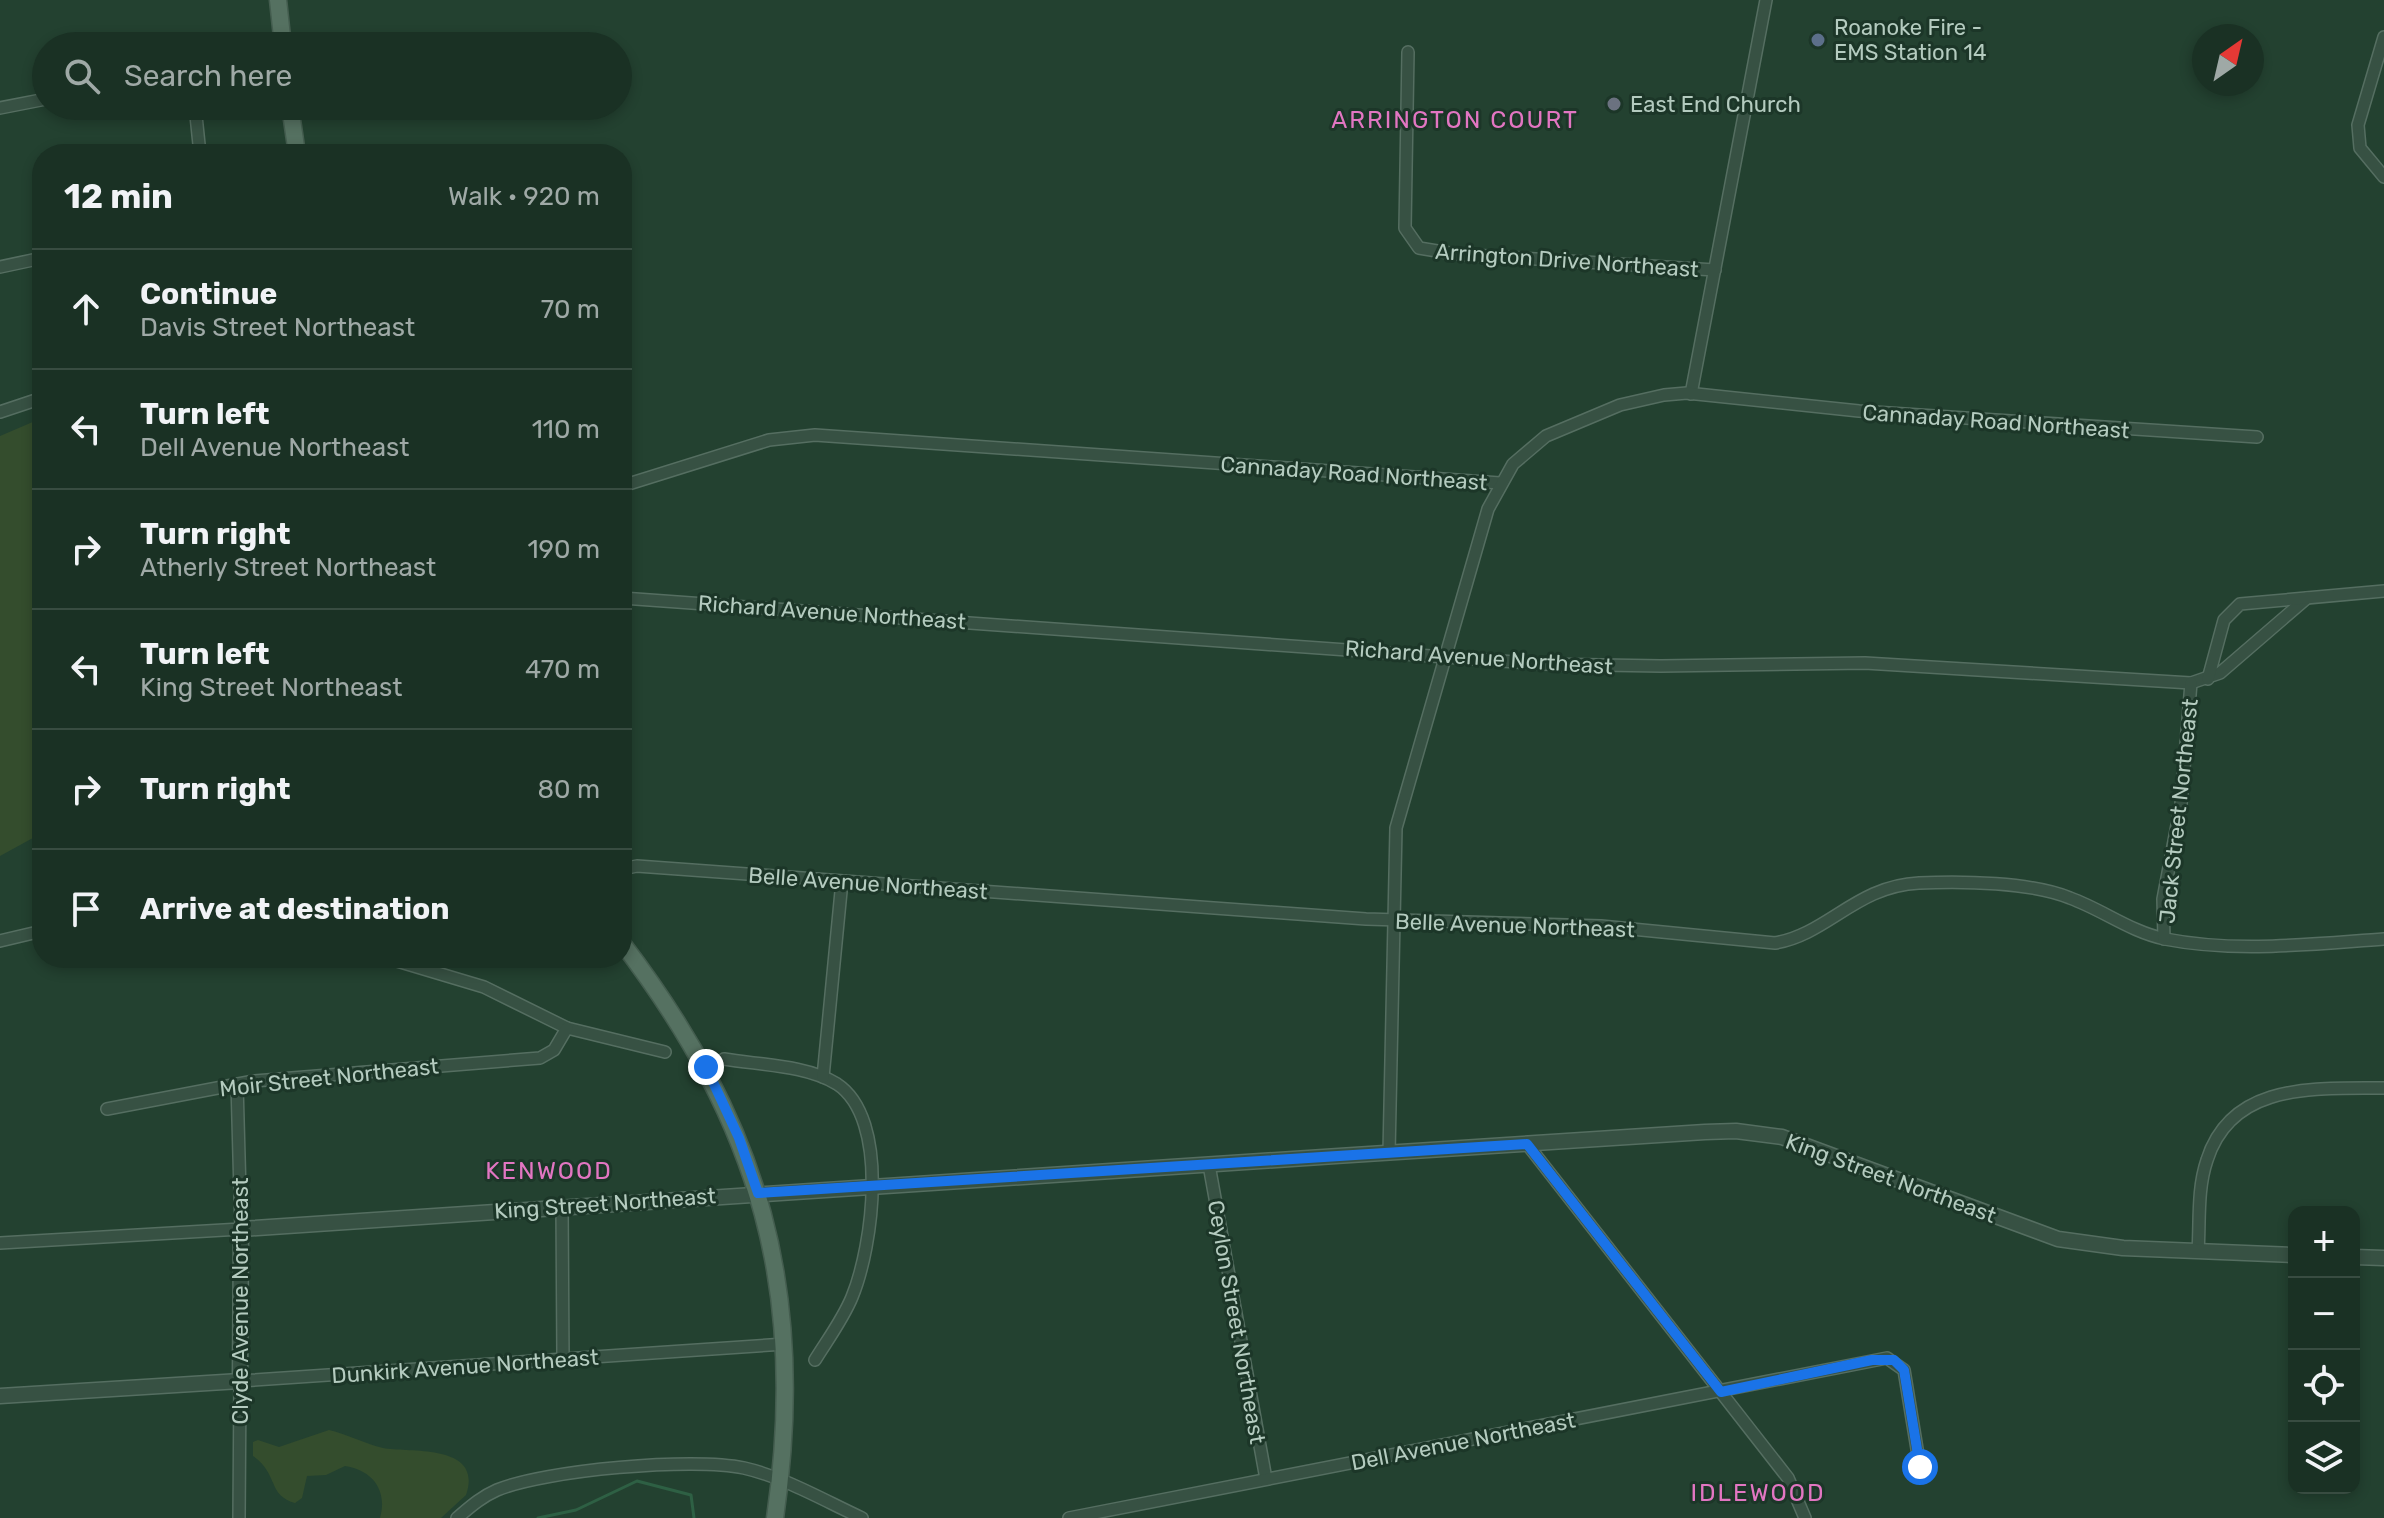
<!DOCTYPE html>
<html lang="en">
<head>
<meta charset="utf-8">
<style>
	:root { --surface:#1a3124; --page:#23392c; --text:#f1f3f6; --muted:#9fa9a6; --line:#384c41 }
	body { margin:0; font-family:Rubik,sans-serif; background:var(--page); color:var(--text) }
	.controls { position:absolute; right:24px; bottom:24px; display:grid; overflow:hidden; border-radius:16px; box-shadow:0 4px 12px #0003 }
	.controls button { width:72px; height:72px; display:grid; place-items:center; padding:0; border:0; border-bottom:2px solid var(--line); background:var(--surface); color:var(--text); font:40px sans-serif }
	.compass { position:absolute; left:2192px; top:24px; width:72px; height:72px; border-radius:50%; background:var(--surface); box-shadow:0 4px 12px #0003; rotate:34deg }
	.stop { position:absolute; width:24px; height:24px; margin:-18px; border:6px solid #1a73e8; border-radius:50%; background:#fff }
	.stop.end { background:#1a73e8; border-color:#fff; box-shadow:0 2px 8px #0008 }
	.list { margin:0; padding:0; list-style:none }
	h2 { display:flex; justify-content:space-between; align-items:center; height:104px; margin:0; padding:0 32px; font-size:34px }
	h2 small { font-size:26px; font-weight:400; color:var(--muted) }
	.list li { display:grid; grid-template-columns:52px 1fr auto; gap:24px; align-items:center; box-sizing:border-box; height:120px; padding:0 32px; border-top:2px solid var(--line) }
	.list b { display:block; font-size:30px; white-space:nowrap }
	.list p { margin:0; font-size:26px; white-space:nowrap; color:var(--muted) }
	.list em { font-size:26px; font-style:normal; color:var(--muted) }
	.icon { flex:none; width:44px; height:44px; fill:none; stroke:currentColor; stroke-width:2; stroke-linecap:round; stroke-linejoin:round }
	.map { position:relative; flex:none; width:2384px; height:1518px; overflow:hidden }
	.search { position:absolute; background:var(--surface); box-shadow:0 4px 12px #0003; left:32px; top:32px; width:600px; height:88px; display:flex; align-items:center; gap:20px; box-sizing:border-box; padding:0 28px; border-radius:44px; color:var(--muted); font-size:30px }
	.panel { position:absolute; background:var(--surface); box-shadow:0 4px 12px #0003; left:32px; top:144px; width:600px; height:824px; border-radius:32px }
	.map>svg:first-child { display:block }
</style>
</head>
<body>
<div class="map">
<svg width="2384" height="1518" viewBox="0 0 2384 1518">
	<rect width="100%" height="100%" fill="#234130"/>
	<g fill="#344d2d">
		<path d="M 42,418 L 42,833 L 0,856 L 0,436 Z"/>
		<path d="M 329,1430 C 347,1434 365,1444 383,1448 C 409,1453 484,1443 466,1495 L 441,1518 L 380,1518 C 388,1490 372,1470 345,1466 L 326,1475 L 307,1476 L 302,1498 L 295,1503 C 267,1495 279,1474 253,1456 L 253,1442 L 258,1440 L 279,1447 Z"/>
	</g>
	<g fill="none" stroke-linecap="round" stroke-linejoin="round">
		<path stroke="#2e6044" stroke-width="3" d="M 538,1518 L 576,1510 L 637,1481 L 691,1495 L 694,1518"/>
		<defs>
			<g id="minor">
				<path d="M 2384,37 L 2358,125 L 2360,148 L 2384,177"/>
				<path d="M 1408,52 L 1405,228 L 1419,248 L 1455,254 L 1715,270"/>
				<path d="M 195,106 L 200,154"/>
				<path d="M 0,108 L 46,99"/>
				<path d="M 0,267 L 42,258"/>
				<path d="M 1691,394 L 1766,0"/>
				<path d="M 0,412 L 42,398"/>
				<path d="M 622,486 L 769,440 L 815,435 L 1500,483"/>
				<path d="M 622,598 L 1542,664 L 1661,666 L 1865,663 L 2191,683 L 2220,673 L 2307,598"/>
				<path d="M 2208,679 L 2224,620 L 2240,604 L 2384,591"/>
				<path d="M 622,869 L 637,866 L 1366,919 L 1601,926 L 1775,943 C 1828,934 1856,886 1919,883 C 1962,881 2031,882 2070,898 C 2103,910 2131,932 2165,939 C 2236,953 2312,944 2384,939"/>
				<path d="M 2164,939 L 2163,899 L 2181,804 L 2191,683"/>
				<path d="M 0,941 L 42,931"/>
				<path d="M 387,958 L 484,987 L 567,1028 L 665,1052"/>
				<path d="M 724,1059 C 760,1065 806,1065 837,1084 C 890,1119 873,1246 852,1297 C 843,1319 828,1339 815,1360"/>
				<path d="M 823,1077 L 842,881"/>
				<path d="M 107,1109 L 254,1081 L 540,1058 L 554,1050 L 567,1028"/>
				<path d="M 1527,1144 L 1788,1478 L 1805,1518"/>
				<path d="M 1389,1153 L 1396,828 L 1488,509 L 1513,464 L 1546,436 L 1620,405 L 1664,395 L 1687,393 L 1859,411 L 2257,437"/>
				<path d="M 1209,1165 L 1266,1479"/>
				<path d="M 562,1205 L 563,1358"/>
				<path d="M 0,1243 L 241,1229 L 237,1084"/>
				<path d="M 2198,1252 C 2200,1222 2197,1189 2207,1160 C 2232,1081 2317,1089 2384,1088"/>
				<path d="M 239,1518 L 240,1381 L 785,1344"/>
				<path d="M 457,1518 C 470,1507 481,1497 497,1490 C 545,1470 693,1457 744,1468 C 784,1477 825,1501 862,1518"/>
				<path d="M 1069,1518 L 1887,1358 L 1904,1370 L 1920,1467"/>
			</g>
			<g id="tertiary">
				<path d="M 2354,1257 L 2384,1258"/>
				<path d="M 0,1396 L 240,1381 L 241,1229 C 729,1195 1217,1164 1705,1132 L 1736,1131 L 1782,1137 L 2058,1239 L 2123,1248 L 2294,1255"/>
			</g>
			<g id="primary">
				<path d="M 278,0 L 283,46"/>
				<path d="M 290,106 L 297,154"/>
				<path d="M 622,943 C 760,1124 808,1291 775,1518"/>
			</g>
		</defs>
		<use href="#minor" stroke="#556e61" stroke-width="14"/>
		<use href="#tertiary" stroke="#556e61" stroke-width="17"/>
		<use href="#primary" stroke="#445d4f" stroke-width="19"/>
		<use href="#minor" stroke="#375143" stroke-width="11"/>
		<use href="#tertiary" stroke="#375143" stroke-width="14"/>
		<use href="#primary" stroke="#557161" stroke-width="16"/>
	</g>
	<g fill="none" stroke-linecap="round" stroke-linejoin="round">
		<path stroke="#1a73e8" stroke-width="10" d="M 706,1067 L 739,1138 L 758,1193 L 1527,1144 L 1721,1392 L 1872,1360 L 1894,1360 L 1904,1370 L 1920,1467"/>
	</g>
	<circle fill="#5c6f8a" stroke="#1c3628" stroke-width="3" cx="1818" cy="40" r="8"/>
	<circle fill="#6b7280" stroke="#1c3628" stroke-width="3" cx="1614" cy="104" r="8"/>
	<g text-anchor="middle" stroke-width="6" stroke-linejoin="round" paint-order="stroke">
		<g font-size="22" fill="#b4cbbf" stroke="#1c3628" text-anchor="start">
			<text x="1834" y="35">Roanoke Fire -<tspan x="1834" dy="25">EMS Station 14</tspan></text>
			<text x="1630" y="112">East End Church</text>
		</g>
		<g font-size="22" fill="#b4cbbf" stroke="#1c3628">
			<text transform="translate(1567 260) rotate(4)" y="8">Arrington Drive Northeast</text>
			<text transform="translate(1996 421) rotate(4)" y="8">Cannaday Road Northeast</text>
			<text transform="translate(1354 473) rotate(4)" y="8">Cannaday Road Northeast</text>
			<text transform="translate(832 612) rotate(4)" y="8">Richard Avenue Northeast</text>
			<text transform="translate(1479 657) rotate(4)" y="8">Richard Avenue Northeast</text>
			<text transform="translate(2178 811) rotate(-84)" y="8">Jack Street Northeast</text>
			<text transform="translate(868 883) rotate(4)" y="8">Belle Avenue Northeast</text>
			<text transform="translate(1515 925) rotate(2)" y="8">Belle Avenue Northeast</text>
			<text transform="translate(329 1077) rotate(-6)" y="8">Moir Street Northeast</text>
			<text transform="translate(1891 1178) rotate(20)" y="8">King Street Northeast</text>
			<text transform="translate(605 1203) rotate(-4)" y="8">King Street Northeast</text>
			<text transform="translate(240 1301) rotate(-90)" y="8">Clyde Avenue Northeast</text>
			<text transform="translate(1237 1322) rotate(80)" y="8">Ceylon Street Northeast</text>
			<text transform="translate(465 1366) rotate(-4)" y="8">Dunkirk Avenue Northeast</text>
			<text transform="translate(1463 1441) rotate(-11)" y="8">Dell Avenue Northeast</text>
		</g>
		<g font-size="24" letter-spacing="2" fill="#e276c2" stroke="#1c3628">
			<text x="1455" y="128">ARRINGTON COURT</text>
			<text x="549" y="1179">KENWOOD</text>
			<text x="1758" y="1501">IDLEWOOD</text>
		</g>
	</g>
</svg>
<div class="controls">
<button>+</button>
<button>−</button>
<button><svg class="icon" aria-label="locate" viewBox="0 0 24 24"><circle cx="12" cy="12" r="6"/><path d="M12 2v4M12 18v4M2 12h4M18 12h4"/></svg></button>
<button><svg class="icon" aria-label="layers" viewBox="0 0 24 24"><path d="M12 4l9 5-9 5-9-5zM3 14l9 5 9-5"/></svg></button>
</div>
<svg class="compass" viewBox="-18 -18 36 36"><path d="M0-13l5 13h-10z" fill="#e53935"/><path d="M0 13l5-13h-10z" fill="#9fa9a6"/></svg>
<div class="stop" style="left:1920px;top:1467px"></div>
<div class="stop end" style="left:706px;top:1067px"></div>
<div class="search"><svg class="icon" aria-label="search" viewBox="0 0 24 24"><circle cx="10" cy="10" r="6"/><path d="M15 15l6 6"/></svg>Search here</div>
<section class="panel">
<h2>12 min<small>Walk · 920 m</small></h2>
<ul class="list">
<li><svg class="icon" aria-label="ahead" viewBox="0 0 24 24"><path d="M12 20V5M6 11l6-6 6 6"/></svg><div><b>Continue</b><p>Davis Street Northeast</p></div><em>70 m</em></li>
<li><svg class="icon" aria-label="left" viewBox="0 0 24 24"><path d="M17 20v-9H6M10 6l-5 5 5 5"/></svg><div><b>Turn left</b><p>Dell Avenue Northeast</p></div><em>110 m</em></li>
<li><svg class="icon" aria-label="right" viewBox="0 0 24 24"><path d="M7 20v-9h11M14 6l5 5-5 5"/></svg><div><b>Turn right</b><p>Atherly Street Northeast</p></div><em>190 m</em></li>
<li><svg class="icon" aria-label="left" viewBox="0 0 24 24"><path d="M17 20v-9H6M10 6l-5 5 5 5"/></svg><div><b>Turn left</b><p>King Street Northeast</p></div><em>470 m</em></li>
<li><svg class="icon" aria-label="right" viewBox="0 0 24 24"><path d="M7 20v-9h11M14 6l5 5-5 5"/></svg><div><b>Turn right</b></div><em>80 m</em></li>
<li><svg class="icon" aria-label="arrive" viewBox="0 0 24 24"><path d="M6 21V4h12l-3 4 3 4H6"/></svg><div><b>Arrive at destination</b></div></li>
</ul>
</section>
</div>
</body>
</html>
